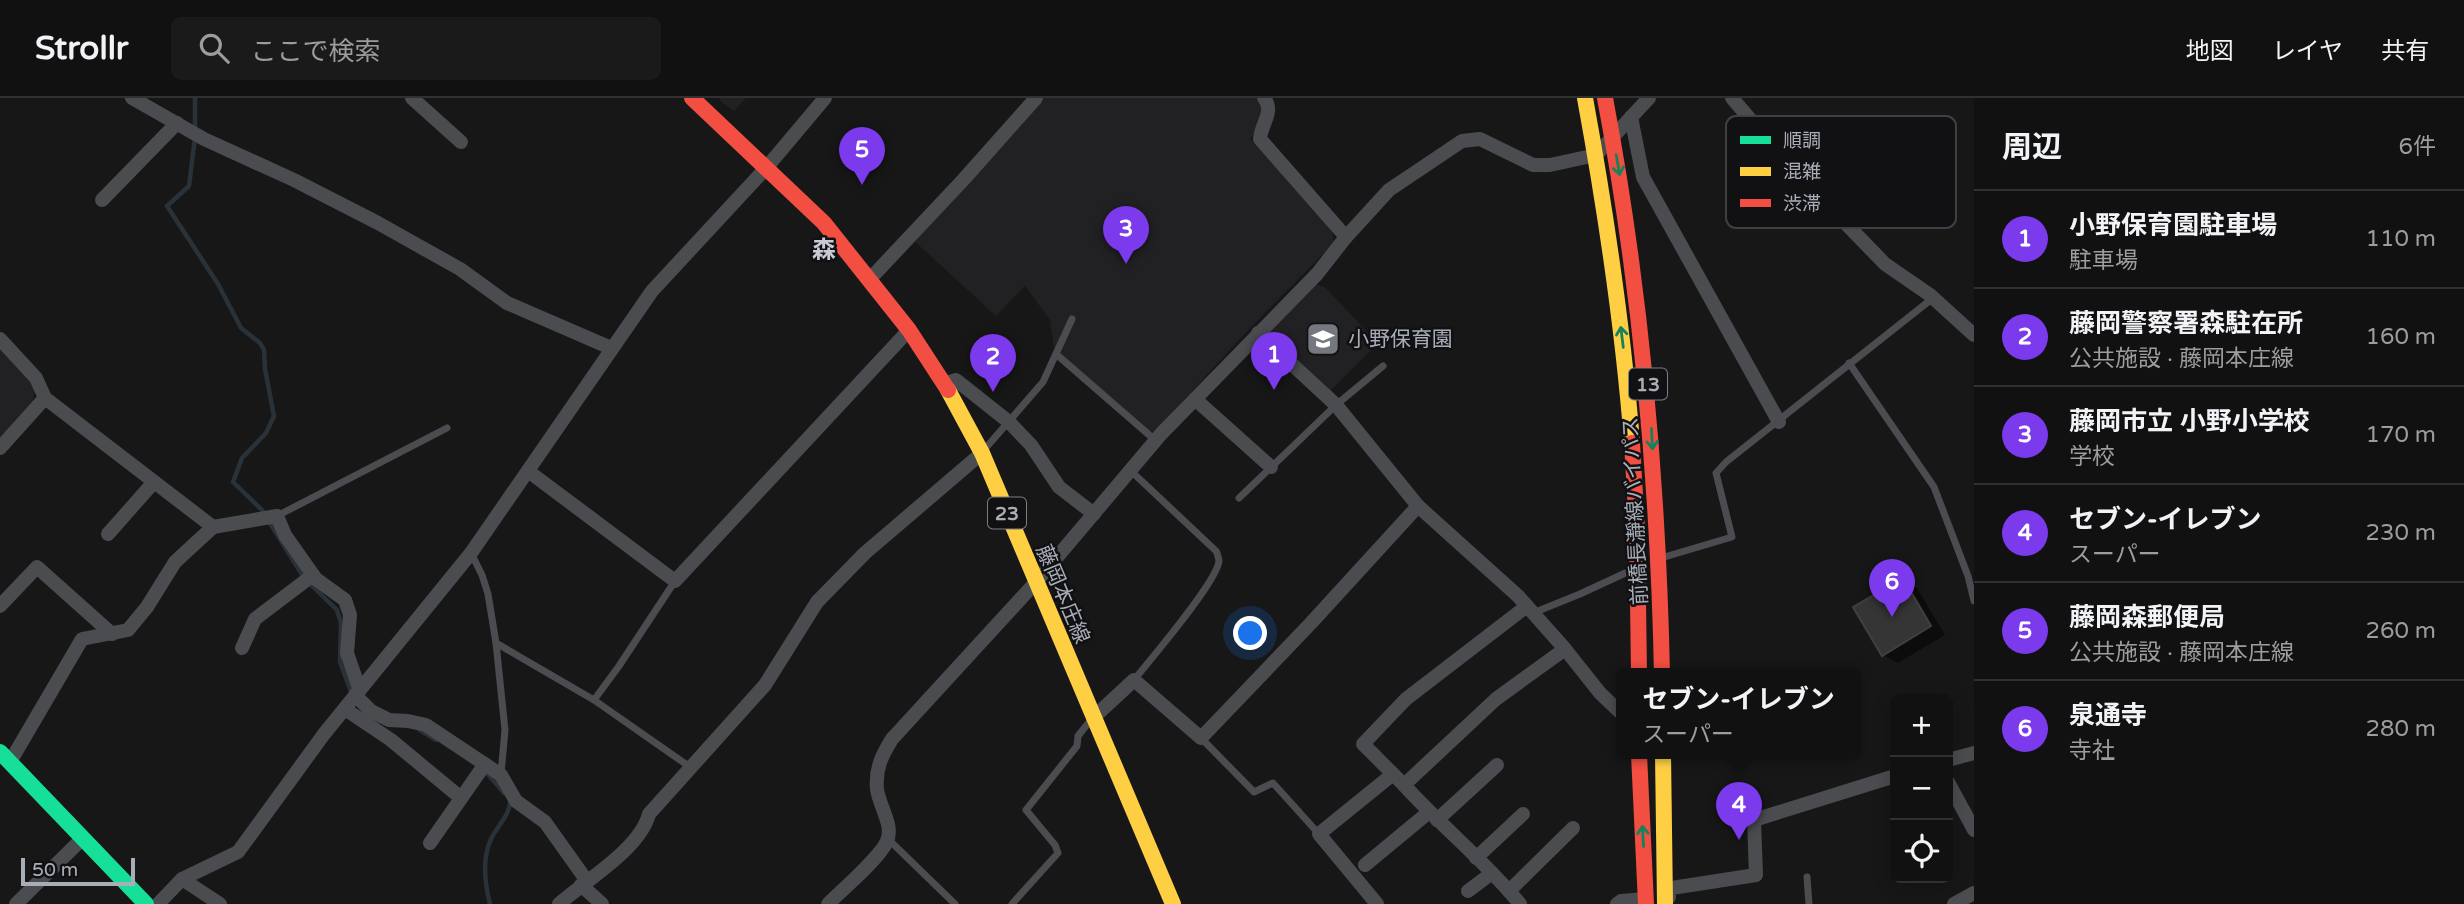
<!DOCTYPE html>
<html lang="ja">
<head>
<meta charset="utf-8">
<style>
	:root { --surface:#111; --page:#1a1a1a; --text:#f1f3f6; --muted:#9c9d9f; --line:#303131; --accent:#7c3aed }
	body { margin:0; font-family:"Varela Round","Noto Sans JP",sans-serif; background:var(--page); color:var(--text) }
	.controls { position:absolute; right:21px; bottom:21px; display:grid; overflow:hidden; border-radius:10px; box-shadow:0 4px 18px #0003 }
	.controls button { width:63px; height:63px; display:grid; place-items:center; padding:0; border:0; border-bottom:2px solid var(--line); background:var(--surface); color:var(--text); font:35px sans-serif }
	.scale { position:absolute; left:21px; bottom:18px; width:114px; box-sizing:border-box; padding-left:7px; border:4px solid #a8adb8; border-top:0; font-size:19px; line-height:24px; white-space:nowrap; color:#a8adb8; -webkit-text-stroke:5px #111113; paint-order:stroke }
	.you { position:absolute; left:1251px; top:536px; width:24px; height:24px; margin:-18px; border:5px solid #fff; border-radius:50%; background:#1a73e8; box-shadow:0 0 0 10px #1a73e833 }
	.badge { display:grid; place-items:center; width:46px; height:46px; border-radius:50%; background:var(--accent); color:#fff; font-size:23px; font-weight:700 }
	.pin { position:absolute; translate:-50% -58px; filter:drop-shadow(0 2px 4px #0008) }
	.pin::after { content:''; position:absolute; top:37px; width:24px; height:21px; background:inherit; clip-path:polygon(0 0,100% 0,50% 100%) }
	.popup { position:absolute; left:1616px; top:570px; width:245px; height:91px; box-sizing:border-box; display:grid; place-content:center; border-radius:10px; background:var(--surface); filter:drop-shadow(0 2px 5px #0005); font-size:23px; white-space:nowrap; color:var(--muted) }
	.popup b { font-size:26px; color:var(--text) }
	.popup::after { content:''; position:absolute; left:50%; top:100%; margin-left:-14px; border:14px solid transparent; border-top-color:var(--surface) }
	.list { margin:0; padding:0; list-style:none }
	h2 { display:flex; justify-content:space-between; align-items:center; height:91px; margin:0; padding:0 28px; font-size:30px }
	h2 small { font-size:23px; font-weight:400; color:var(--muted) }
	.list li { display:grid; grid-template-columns:46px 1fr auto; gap:21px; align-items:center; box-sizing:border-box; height:98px; padding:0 28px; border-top:2px solid var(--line) }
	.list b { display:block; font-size:26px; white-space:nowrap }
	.list p { margin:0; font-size:23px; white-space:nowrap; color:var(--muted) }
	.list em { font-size:23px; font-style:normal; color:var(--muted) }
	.icon { flex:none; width:38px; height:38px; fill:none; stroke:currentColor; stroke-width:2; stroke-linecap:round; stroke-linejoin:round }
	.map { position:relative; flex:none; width:1974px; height:806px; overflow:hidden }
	header { display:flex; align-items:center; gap:42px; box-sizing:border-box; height:98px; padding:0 35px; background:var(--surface); border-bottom:2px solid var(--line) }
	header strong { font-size:33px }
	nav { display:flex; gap:38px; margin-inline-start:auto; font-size:24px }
	.search { width:490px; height:63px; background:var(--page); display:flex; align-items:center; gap:18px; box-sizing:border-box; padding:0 24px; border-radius:10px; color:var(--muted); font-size:26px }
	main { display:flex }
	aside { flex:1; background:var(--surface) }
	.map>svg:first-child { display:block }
</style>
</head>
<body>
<header>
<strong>Strollr</strong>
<div class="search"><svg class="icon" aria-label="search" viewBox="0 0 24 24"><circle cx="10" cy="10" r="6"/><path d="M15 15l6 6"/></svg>ここで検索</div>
<nav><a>地図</a><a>レイヤ</a><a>共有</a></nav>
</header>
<main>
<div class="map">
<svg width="1974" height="806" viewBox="0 0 1974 806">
	<rect width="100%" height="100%" fill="#171717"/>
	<g fill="#212123">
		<path d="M 720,0 L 746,0 L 734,13 L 720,3 Z"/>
		<path d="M 1041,0 L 1256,0 L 1266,7 L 1251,41 L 1332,131 L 1334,145 L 1247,233 L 1153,336 L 1054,251 L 1050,222 L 1025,188 L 996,218 L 911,140 Z"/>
		<path d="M 1316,186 L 1326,190 L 1378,245 L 1329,294 L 1267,238 Z"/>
		<path d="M 0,249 L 24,274 L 35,291 L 33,303 L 0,340 Z"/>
	</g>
	<path fill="#0007" d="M 1903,482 L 1917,490 L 1945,537 L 1898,565 L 1883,557 Z"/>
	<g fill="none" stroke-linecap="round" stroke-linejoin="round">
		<g stroke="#2a3239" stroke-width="4.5">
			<path d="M 195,31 L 195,0"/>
			<path d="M 195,39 L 189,88 L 167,108 L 218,186 L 241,230 L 260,245 L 264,252 L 265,271 L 274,318 L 266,335 L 242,360 L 233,384 L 262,412 L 304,480 L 337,512 L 341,525 L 340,564 L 352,596"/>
			<path d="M 420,632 L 436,642"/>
			<path d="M 487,675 L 504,695"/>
			<path d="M 490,806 C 485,786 482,760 491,741 C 497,728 511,716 510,702"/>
		</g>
	</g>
	<path fill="#353536" stroke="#3f4043" stroke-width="2" d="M 1903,480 L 1931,528 L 1882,558 L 1853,509 Z"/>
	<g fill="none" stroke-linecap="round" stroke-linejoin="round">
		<g stroke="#4b4c50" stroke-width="7">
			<path d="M 1056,256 L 1155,342"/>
			<path d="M 1849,265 L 1934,389 L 1968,478 L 1974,503"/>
			<path d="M 984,352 L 1043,284 L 1072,221"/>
			<path d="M 1131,373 L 1216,453 C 1217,454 1219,462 1219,463 C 1217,484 1150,562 1134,582"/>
			<path d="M 1239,400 L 1336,307 L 1383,268"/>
			<path d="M 277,418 L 447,330"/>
			<path d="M 471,455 L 482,477 L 488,496 L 496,545 L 505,632 L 501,676"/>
			<path d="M 1661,460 L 1732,439 L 1716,375 L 1726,364 L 1933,200"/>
			<path d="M 1533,515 L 1580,496 L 1634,471"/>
			<path d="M 496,545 L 594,602 L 690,669"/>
			<path d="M 594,602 L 619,568 L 675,483"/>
			<path d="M 1201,640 L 1254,694 L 1273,685 L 1319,736"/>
			<path d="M 888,741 L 955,806"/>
			<path d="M 1807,779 L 1809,806"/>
			<path d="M 1012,806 L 1058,755 L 1055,747 L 1026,712 L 1077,648 L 1078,638 L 1090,623"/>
		</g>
		<g stroke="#4b4c50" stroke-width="14">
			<path d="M 132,0 L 204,41 L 294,82 L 378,125 L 460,171 L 507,205 L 611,250"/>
			<path d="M 412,0 L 461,44"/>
			<path d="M 1264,0 C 1275,13 1261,26 1260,41 L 1346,139"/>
			<path d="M 1732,0 L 1789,67 L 1885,166 L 1930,197 L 1974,237"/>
			<path d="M 1631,19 L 1643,79 L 1779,324"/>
			<path d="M 102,102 L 177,25"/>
			<path d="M 869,182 L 964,81 L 1036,0"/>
			<path d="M 1258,235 L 1336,307 L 1418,408 L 1518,498 L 1565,551 L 1600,595 L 1622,616"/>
			<path d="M 0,241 L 36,280 L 45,300 L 213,429 L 277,418 L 285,437 L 316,481 L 345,502 L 350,517 L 347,555 L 359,590"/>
			<path d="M 944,286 L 956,282 L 1009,324 L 1031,347 L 1059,389 L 1094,416"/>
			<path d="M 1195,301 L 1271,369"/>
			<path d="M 0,350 L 45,300"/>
			<path d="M 528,373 L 675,483 L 909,232"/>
			<path d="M 108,436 L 154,384"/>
			<path d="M 0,508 L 37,469 L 112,536"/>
			<path d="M 242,550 L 255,521 L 313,477"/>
			<path d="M 355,597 L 371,613 L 389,622 L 408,623 L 426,627 L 501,677 L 516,703 L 545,724 L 587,783"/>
			<path d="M 345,611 L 391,642 L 461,700"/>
			<path d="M 1093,620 L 1134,582 L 1201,640 L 1311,525 L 1418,408"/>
			<path d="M 1948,662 L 1974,655"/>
			<path d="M 10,664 L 82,541 L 128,532 L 147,509 L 175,464 L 213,429"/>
			<path d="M 1948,684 L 1974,732"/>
			<path d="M 1404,687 L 1363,646 L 1406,601 L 1527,508"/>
			<path d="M 1437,722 L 1497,667"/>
			<path d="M 430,745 L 485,666"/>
			<path d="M 1476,760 L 1523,716"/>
			<path d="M 1365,767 L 1429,714"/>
			<path d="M 182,781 L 220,806"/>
			<path d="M 581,787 L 602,806"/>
			<path d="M 1468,793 L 1492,775"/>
			<path d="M 1509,793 L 1573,730"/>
			<path d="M 1669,799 L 1665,791 L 1756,777 L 1754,722 L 1895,678"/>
			<path d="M 16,806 L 83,740"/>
			<path d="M 158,806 L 182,781 L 238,754 L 324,636 L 471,455 L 652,193 L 767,69 L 825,0"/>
			<path d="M 559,806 C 586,782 640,751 649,716 L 765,587 L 817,504 L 865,455 L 982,355"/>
			<path d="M 828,806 C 842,792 880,760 887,743 C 894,727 879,708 877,691 C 875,671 882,657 892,641 L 1036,484 L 1161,336 L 1317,176 L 1346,139 L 1389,92 L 1462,43 L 1480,41 L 1533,67 L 1550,67 L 1596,57 L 1649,0"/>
			<path d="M 1377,806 L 1319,736 L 1393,676"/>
			<path d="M 1520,806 C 1485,763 1441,728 1404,687 L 1496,601 L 1565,551"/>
			<path d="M 1617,806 L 1621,803 L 1646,801"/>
			<path d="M 1954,806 L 1974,795"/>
		</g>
		<path stroke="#16e098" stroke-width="16" d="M 0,654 L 146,806"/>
		<g stroke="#ffcf43" stroke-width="16">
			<path d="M 1585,0 C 1606,115 1623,229 1632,345"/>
			<path d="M 948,292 L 982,355 L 1173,806"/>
			<path d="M 1663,656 L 1665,806"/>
		</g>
		<g stroke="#f24e42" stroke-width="16">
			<path d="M 692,0 L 824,125 L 909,232 L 948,292"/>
			<path d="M 1605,0 C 1641,191 1658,382 1662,576"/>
			<path d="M 1632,345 L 1637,431 L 1639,576"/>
			<path d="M 1639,656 L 1646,806"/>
		</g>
	</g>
	<defs><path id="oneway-shaft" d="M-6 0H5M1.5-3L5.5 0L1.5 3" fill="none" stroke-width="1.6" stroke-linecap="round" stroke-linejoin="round" transform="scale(1.75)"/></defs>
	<g stroke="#14835c">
		<use href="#oneway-shaft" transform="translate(1618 67) rotate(80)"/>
		<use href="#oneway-shaft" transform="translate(1622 239) rotate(-97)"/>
		<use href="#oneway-shaft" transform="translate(1652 341) rotate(87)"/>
		<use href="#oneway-shaft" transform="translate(1643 738) rotate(-93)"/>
	</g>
	<defs>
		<symbol id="school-square" viewBox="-11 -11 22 22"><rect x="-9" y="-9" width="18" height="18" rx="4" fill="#757880" stroke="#111113"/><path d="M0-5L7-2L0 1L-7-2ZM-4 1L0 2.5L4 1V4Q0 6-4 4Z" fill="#fff"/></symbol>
	</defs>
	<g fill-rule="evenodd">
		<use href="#school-square" x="1304" y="222" width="38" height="38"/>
	</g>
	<g text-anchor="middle" stroke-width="5" stroke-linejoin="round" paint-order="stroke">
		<g fill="#111113" stroke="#7b7e86" stroke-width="2">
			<rect x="1629" y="270.5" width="38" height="31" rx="5"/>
			<rect x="988" y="399.5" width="38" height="31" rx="5"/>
		</g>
		<g font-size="19" font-weight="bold" fill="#a8adb8">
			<text x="1648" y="293">13</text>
			<text x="1007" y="422">23</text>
		</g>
		<g font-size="21" fill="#a8adb8" stroke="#111113" text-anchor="start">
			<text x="1348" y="248">小野保育園</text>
		</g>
		<g font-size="21" fill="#a8adb8" stroke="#111113">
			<text transform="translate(1635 413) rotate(-93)" y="7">前橋長瀞線バイパス</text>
			<text transform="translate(1063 496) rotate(67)" y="7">藤岡本庄線</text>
		</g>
		<g font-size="24" font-weight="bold" fill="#c9ccd4" stroke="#111113">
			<text x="824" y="160">森</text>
		</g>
	</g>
	<rect x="1726" y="18" width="230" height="112" rx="10" fill="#111113" stroke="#3e4045" stroke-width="2"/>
	<rect x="1740" y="38" width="31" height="8" fill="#16e098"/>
	<rect x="1740" y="69" width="31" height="9" fill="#ffcf43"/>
	<rect x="1740" y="101" width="31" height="8" fill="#f24e42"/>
	<g font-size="19" fill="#a8adb8">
		<text x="1783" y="49">順調</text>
		<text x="1783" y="80">混雑</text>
		<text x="1783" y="112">渋滞</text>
	</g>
</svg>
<div class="controls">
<button>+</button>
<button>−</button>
<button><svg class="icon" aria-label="locate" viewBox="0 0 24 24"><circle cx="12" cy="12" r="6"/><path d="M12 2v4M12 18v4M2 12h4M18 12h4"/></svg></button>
</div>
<div class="scale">50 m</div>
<div class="you"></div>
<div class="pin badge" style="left:1274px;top:292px">1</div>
<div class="pin badge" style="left:993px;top:294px">2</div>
<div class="pin badge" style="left:1126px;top:166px">3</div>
<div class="pin badge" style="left:1739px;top:742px">4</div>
<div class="popup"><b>セブン-イレブン</b>スーパー</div>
<div class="pin badge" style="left:862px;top:87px">5</div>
<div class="pin badge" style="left:1892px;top:519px">6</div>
</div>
<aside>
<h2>周辺<small>6件</small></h2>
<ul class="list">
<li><span class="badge">1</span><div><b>小野保育園駐車場</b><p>駐車場</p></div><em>110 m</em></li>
<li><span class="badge">2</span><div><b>藤岡警察署森駐在所</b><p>公共施設 · 藤岡本庄線</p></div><em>160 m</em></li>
<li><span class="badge">3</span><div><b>藤岡市立 小野小学校</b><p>学校</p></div><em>170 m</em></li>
<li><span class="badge">4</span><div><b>セブン-イレブン</b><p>スーパー</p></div><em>230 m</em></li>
<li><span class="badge">5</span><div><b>藤岡森郵便局</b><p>公共施設 · 藤岡本庄線</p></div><em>260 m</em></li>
<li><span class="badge">6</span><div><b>泉通寺</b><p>寺社</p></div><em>280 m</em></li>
</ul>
</aside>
</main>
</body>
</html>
